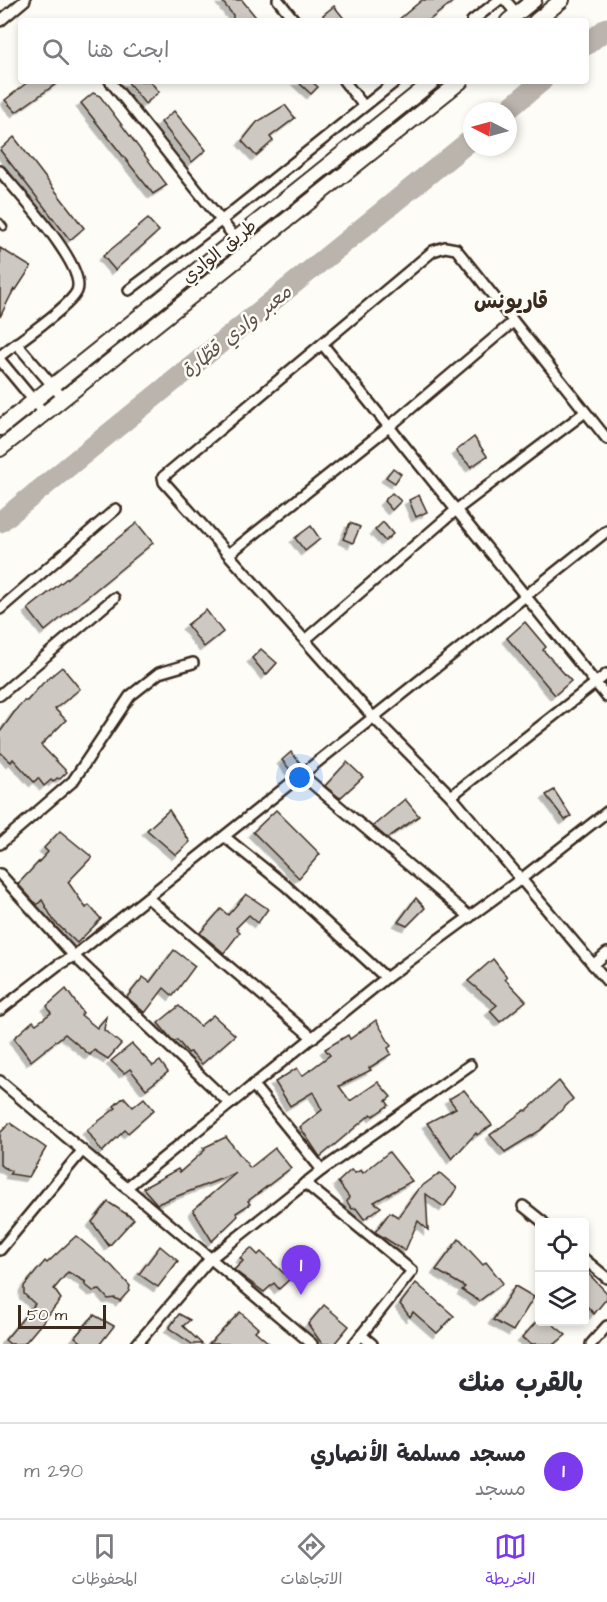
<!DOCTYPE html>
<html lang="ar">
<head>
<meta charset="utf-8">
<style>
	:root { --surface:#fff; --page:#f2f2f3; --text:#2b2b33; --muted:#7c7c81; --line:#e1e1e2; --accent:#7c3aed }
	body { margin:0; font-family:"Architects Daughter","Playpen Sans Arabic",sans-serif; background:var(--page); color:var(--text); direction:rtl }
	.controls { position:absolute; right:18px; bottom:18px; display:grid; overflow:hidden; border-radius:6px; box-shadow:0 3px 9px #0003 }
	.controls button { width:54px; height:54px; display:grid; place-items:center; padding:0; border:0; border-bottom:2px solid var(--line); background:var(--surface); color:var(--text); font:30px sans-serif }
	.compass { position:absolute; left:463px; top:102px; width:54px; height:54px; border-radius:50%; background:var(--surface); box-shadow:0 3px 9px #0003; rotate:276deg }
	.scale { position:absolute; left:18px; bottom:15px; width:88px; box-sizing:border-box; padding-left:6px; border:3px solid #3b2a1e; border-top:0; font-size:16px; line-height:21px; white-space:nowrap; color:#3b2a1e; -webkit-text-stroke:4px #fdfcf7; paint-order:stroke }
	.you { position:absolute; left:300px; top:778px; width:21px; height:21px; margin:-15px; border:4px solid #fff; border-radius:50%; background:#1a73e8; box-shadow:0 0 0 9px #1a73e833 }
	.badge { display:grid; place-items:center; width:39px; height:39px; border-radius:50%; background:var(--accent); color:#fff; font-size:20px; font-weight:700 }
	.pin { position:absolute; translate:-50% -50px; filter:drop-shadow(0 2px 3px #0008) }
	.pin::after { content:''; position:absolute; top:32px; width:21px; height:18px; background:inherit; clip-path:polygon(0 0,100% 0,50% 100%) }
	.list { margin:0; padding:0; list-style:none }
	h2 { display:flex; justify-content:space-between; align-items:center; height:78px; margin:0; padding:0 24px; font-size:26px }
	h2 small { font-size:20px; font-weight:400; color:var(--muted) }
	.list li { display:grid; grid-template-columns:39px 1fr auto; gap:18px; align-items:center; box-sizing:border-box; height:96px; padding:0 24px; border-top:2px solid var(--line) }
	.list b { display:block; font-size:22px; white-space:nowrap }
	.list p { margin:0; font-size:20px; white-space:nowrap; color:var(--muted) }
	.list em { font-size:20px; font-style:normal; color:var(--muted) }
	.icon { flex:none; width:33px; height:33px; fill:none; stroke:currentColor; stroke-width:2; stroke-linecap:round; stroke-linejoin:round }
	.map { position:relative; flex:none; width:607px; height:1344px; overflow:hidden; direction:ltr }
	.search { position:absolute; background:var(--surface); box-shadow:0 3px 9px #0003; left:18px; right:18px; top:18px; height:66px; display:flex; align-items:center; gap:15px; box-sizing:border-box; padding:0 21px; border-radius:6px; color:var(--muted); font-size:22px }
	.sheet { height:174px; background:var(--surface) }
	nav { display:flex; justify-content:space-around; align-items:center; box-sizing:border-box; height:84px; border-top:2px solid var(--line); background:var(--surface); font-size:16px; color:var(--muted) }
	nav a { display:grid; justify-items:center; gap:3px }
	nav .on { color:var(--accent) }
	.map>svg:first-child { display:block }
</style>
</head>
<body>
<div class="map">
<svg width="607" height="1344" viewBox="0 0 607 1344">
	<defs>
		<filter id="shadow"><feDropShadow dx="-4.5" dy="4.5" stdDeviation="0" flood-color="#0004"/></filter>
	</defs>
	<rect width="100%" height="100%" fill="#fdfcf7"/>
	<filter id="ink" filterUnits="userSpaceOnUse"><feTurbulence type="fractalNoise" baseFrequency=".0167" numOctaves="2"/><feDisplacementMap in="SourceGraphic" scale="12" xChannelSelector="R" yChannelSelector="G"/><feConvolveMatrix kernelMatrix="1 2 1 2 8 2 1 2 1" color-interpolation-filters="sRGB"/></filter>
	<g filter="url(#ink)">
		<g fill="none" stroke-linecap="round" stroke-linejoin="round">
			<g stroke="#bbb4ad" stroke-width="21">
				<path d="M 586,45 L 607,28"/>
				<path d="M 506,111 L 542,81"/>
				<path d="M 0,522 L 472,139"/>
			</g>
		</g>
		<g fill="#cdc8c2" stroke="#3b2a1e" stroke-width="1.5" filter="url(#shadow)">
			<path d="M 221,0 L 242,0 L 259,21 L 233,21 L 233,15 Z"/>
			<path d="M 422,0 L 455,0 L 428,21 L 397,21 Z"/>
			<path d="M 334,6 L 346,21 L 326,21 L 323,15 Z"/>
			<path d="M 29,81 L 60,81 L 16,112 L 5,100 Z"/>
			<path d="M 127,81 L 150,81 L 159,92 L 145,104 Z"/>
			<path d="M 297,81 L 311,81 L 318,87 L 311,94 Z"/>
			<path d="M 93,93 L 100,96 L 167,185 L 153,194 L 81,103 Z"/>
			<path d="M 285,105 L 295,118 L 270,137 L 273,141 L 256,156 L 242,141 L 257,122 Z"/>
			<path d="M 174,111 L 206,150 L 192,162 L 161,122 Z"/>
			<path d="M 14,137 L 84,228 L 70,240 L 0,150 Z"/>
			<path d="M 148,219 L 159,231 L 115,270 L 103,256 Z"/>
			<path d="M 0,248 L 31,267 L 16,290 L 14,289 L 0,317 Z"/>
			<path d="M 474,437 L 487,456 L 471,467 L 456,451 Z"/>
			<path d="M 393,468 L 401,474 L 395,483 L 386,477 Z"/>
			<path d="M 392,493 L 401,501 L 392,510 L 384,501 Z"/>
			<path d="M 419,495 L 427,512 L 416,517 L 409,500 Z"/>
			<path d="M 383,522 L 393,534 L 385,541 L 375,530 Z"/>
			<path d="M 137,523 L 153,543 L 45,631 L 28,609 Z"/>
			<path d="M 350,523 L 360,527 L 353,543 L 343,539 Z"/>
			<path d="M 311,526 L 320,539 L 305,551 L 295,538 Z"/>
			<path d="M 206,610 L 223,632 L 204,647 L 187,625 Z"/>
			<path d="M 525,622 L 546,647 L 543,650 L 571,681 L 555,695 L 507,638 Z"/>
			<path d="M 261,649 L 277,663 L 266,675 L 252,658 Z"/>
			<path d="M 62,667 L 80,689 L 55,709 L 66,720 L 41,745 L 67,772 L 60,779 L 57,778 L 53,782 L 51,780 L 44,786 L 38,778 L 34,782 L 13,759 L 11,762 L 0,752 L 0,732 L 18,707 L 24,701 L 27,701 L 43,683 Z"/>
			<path d="M 291,752 L 301,764 L 292,772 L 282,760 Z"/>
			<path d="M 347,762 L 363,777 L 340,798 L 325,786 Z"/>
			<path d="M 554,790 L 571,816 L 565,820 L 546,795 Z"/>
			<path d="M 405,799 L 419,816 L 387,838 L 373,826 Z"/>
			<path d="M 169,810 L 190,842 L 176,855 L 147,830 Z"/>
			<path d="M 276,810 L 320,854 L 299,878 L 253,832 Z"/>
			<path d="M 60,831 L 92,857 L 68,882 L 86,908 L 89,905 L 101,919 L 77,943 L 54,921 L 42,900 L 37,905 L 18,884 L 48,852 L 44,848 Z"/>
			<path d="M 246,894 L 268,909 L 258,923 L 249,915 L 236,928 L 240,932 L 224,953 L 200,933 L 221,909 L 228,915 Z"/>
			<path d="M 416,898 L 425,908 L 407,926 L 398,922 Z"/>
			<path d="M 174,950 L 195,966 L 173,996 L 164,988 L 145,1013 L 127,997 L 143,977 L 150,982 Z"/>
			<path d="M 493,959 L 507,977 L 505,979 L 526,1001 L 500,1022 L 490,1011 L 497,1005 L 468,981 Z"/>
			<path d="M 66,989 L 83,1013 L 81,1015 L 97,1028 L 106,1017 L 104,1030 L 121,1044 L 108,1059 L 94,1050 L 90,1055 L 65,1034 L 31,1061 L 14,1038 L 33,1021 L 36,1024 L 51,1013 L 47,1006 Z"/>
			<path d="M 179,1006 L 200,1026 L 213,1015 L 235,1035 L 202,1064 L 190,1052 L 188,1053 L 177,1040 L 174,1042 L 158,1023 Z"/>
			<path d="M 376,1020 L 391,1046 L 388,1048 L 391,1054 L 369,1068 L 371,1070 L 339,1086 L 350,1101 L 378,1082 L 391,1097 L 386,1101 L 389,1105 L 373,1116 L 371,1114 L 320,1157 L 300,1127 L 322,1110 L 313,1092 L 290,1106 L 275,1082 L 297,1068 L 302,1076 L 330,1055 L 325,1049 L 348,1035 L 350,1039 Z"/>
			<path d="M 132,1044 L 153,1066 L 160,1061 L 168,1072 L 146,1089 L 130,1069 L 124,1073 L 111,1061 Z"/>
			<path d="M 559,1081 L 573,1099 L 541,1130 L 505,1152 L 490,1135 L 525,1110 L 526,1111 Z"/>
			<path d="M 464,1090 L 492,1125 L 477,1135 L 476,1133 L 452,1159 L 427,1123 L 456,1108 L 449,1099 Z"/>
			<path d="M 124,1097 L 133,1107 L 144,1098 L 154,1110 L 128,1133 L 125,1130 L 102,1152 L 87,1130 L 116,1108 L 114,1106 Z"/>
			<path d="M 10,1123 L 46,1148 L 29,1177 L 10,1174 L 11,1171 L 0,1165 L 0,1133 Z"/>
			<path d="M 226,1137 L 250,1168 L 275,1148 L 291,1168 L 248,1201 L 250,1204 L 236,1213 L 238,1216 L 212,1241 L 193,1210 L 236,1173 L 157,1204 L 143,1188 L 178,1169 L 180,1172 L 205,1150 L 203,1148 Z"/>
			<path d="M 389,1152 L 412,1181 L 374,1202 L 381,1207 L 364,1219 L 356,1208 L 352,1209 L 347,1202 L 349,1197 L 338,1182 L 351,1170 L 355,1173 L 361,1170 L 363,1173 Z"/>
			<path d="M 440,1173 L 457,1188 L 444,1207 L 426,1194 L 428,1230 L 418,1221 L 405,1251 L 375,1232 L 390,1212 L 398,1217 L 418,1189 Z"/>
			<path d="M 108,1202 L 134,1219 L 109,1246 L 92,1222 Z"/>
			<path d="M 76,1236 L 112,1266 L 130,1286 L 129,1291 L 120,1301 L 115,1298 L 108,1299 L 100,1290 L 93,1291 L 84,1284 L 86,1282 L 68,1272 L 54,1289 L 61,1299 L 46,1318 L 24,1344 L 10,1344 L 5,1340 L 35,1304 L 24,1294 L 24,1286 L 45,1261 L 47,1263 Z"/>
			<path d="M 459,1239 L 483,1265 L 486,1262 L 503,1283 L 479,1301 L 462,1290 L 465,1287 L 436,1270 Z"/>
			<path d="M 160,1246 L 178,1261 L 158,1287 L 139,1274 Z"/>
			<path d="M 251,1248 L 258,1255 L 261,1252 L 290,1279 L 279,1289 L 274,1283 L 264,1292 L 234,1270 L 243,1261 L 240,1258 Z"/>
			<path d="M 585,1270 L 607,1293 L 607,1298 L 594,1314 L 585,1304 Z"/>
			<path d="M 416,1283 L 454,1316 L 437,1333 L 413,1312 L 410,1317 L 400,1304 Z"/>
			<path d="M 515,1286 L 534,1297 L 513,1331 L 493,1320 Z"/>
			<path d="M 324,1305 L 349,1326 L 334,1344 L 322,1344 L 308,1324 Z"/>
			<path d="M 240,1312 L 258,1328 L 255,1331 L 270,1344 L 209,1344 Z"/>
			<path d="M 179,1314 L 190,1320 L 183,1326 L 202,1344 L 192,1344 L 169,1328 Z"/>
			<path d="M 94,1315 L 114,1326 L 100,1344 L 84,1344 L 75,1337 Z"/>
			<path d="M 536,1322 L 550,1322 L 566,1335 L 555,1344 L 532,1344 L 522,1338 Z"/>
		</g>
		<g fill="none" stroke-linecap="round" stroke-linejoin="round">
			<defs>
				<path id="service" d="M 0,222 L 4,227"/>
				<g id="minor">
					<path d="M 278,0 L 295,21"/>
					<path d="M 505,0 L 517,14"/>
					<path d="M 0,21 L 25,0"/>
					<path d="M 472,21 L 499,0"/>
					<path d="M 110,81 L 236,239"/>
					<path d="M 344,81 L 364,106"/>
					<path d="M 0,171 C 17,192 87,266 77,291 C 70,307 16,343 0,356"/>
					<path d="M 129,290 L 222,220 L 396,81"/>
					<path d="M 16,343 L 63,398"/>
					<path d="M 323,345 L 607,697"/>
					<path d="M 0,360 L 44,413"/>
					<path d="M 607,439 L 456,249 L 445,247 L 433,251 L 163,477 L 164,482 L 373,717 L 451,796 L 607,981"/>
					<path d="M 229,554 L 390,426 L 513,322"/>
					<path d="M 0,609 L 116,509"/>
					<path d="M 306,639 L 456,510 L 584,413"/>
					<path d="M 0,695 L 114,598"/>
					<path d="M 302,775 L 470,917"/>
					<path d="M 451,796 L 607,674"/>
					<path d="M 226,838 L 286,886 L 386,978"/>
					<path d="M 0,844 L 73,781 L 130,696 L 159,673 L 193,663"/>
					<path d="M 0,874 L 74,956 L 230,1104"/>
					<path d="M 148,898 L 313,1038"/>
					<path d="M 593,965 L 607,953"/>
					<path d="M 0,1010 L 58,965 L 74,956 L 607,531"/>
					<path d="M 0,1081 L 312,1344"/>
					<path d="M 253,1085 L 322,1170"/>
					<path d="M 305,1183 L 412,1271 L 354,1344"/>
					<path d="M 126,1188 L 386,978 L 521,879 L 607,812"/>
					<path d="M 523,1206 L 543,1222"/>
					<path d="M 0,1250 L 82,1151"/>
					<path d="M 584,1259 L 607,1278"/>
					<path d="M 361,1335 L 372,1344"/>
					<path d="M 137,1344 L 210,1259 L 322,1170 L 470,1065"/>
					<path d="M 591,1344 L 607,1326"/>
				</g>
				<g id="secondary">
					<path d="M 508,21 L 534,0"/>
					<path d="M 536,21 L 562,0"/>
					<path d="M 0,428 L 433,81"/>
					<path d="M 0,449 L 461,81"/>
				</g>
			</defs>
			<use href="#service" stroke="#3b2a1e" stroke-width="9"/>
			<use href="#minor" stroke="#3b2a1e" stroke-width="14"/>
			<use href="#secondary" stroke="#3b2a1e" stroke-width="18"/>
			<use href="#service" stroke="#fdfcf7" stroke-width="4.5"/>
			<use href="#minor" stroke="#fdfcf7" stroke-width="9"/>
			<use href="#secondary" stroke="#fdfcf7" stroke-width="14"/>
		</g>
	</g>
	<g text-anchor="middle" stroke-width="5" stroke-linejoin="round" paint-order="stroke">
		<g font-size="18" fill="#3b2a1e" stroke="#fdfcf7">
			<text transform="translate(219 251) rotate(-39)" y="6">طريق الوادي</text>
		</g>
		<g font-size="20" font-style="italic" fill="#615349" stroke="#fdfcf7">
			<text transform="translate(236 331) rotate(-39)" y="7">معبر وادي قطّارة</text>
		</g>
		<g font-size="21" font-weight="bold" fill="#3b2a1e" stroke="#fdfcf7">
			<text x="511" y="308">قاريونس</text>
		</g>
	</g>
</svg>
<div class="controls">
<button><svg class="icon" aria-label="locate" viewBox="0 0 24 24"><circle cx="12" cy="12" r="6"/><path d="M12 2v4M12 18v4M2 12h4M18 12h4"/></svg></button>
<button><svg class="icon" aria-label="layers" viewBox="0 0 24 24"><path d="M12 4l9 5-9 5-9-5zM3 14l9 5 9-5"/></svg></button>
</div>
<svg class="compass" viewBox="-18 -18 36 36"><path d="M0-13l5 13h-10z" fill="#e53935"/><path d="M0 13l5-13h-10z" fill="#7c7c81"/></svg>
<div class="scale">50 m</div>
<div class="you"></div>
<div class="pin badge" style="left:301px;top:1295px">1</div>
<div class="search"><svg class="icon" aria-label="search" viewBox="0 0 24 24"><circle cx="10" cy="10" r="6"/><path d="M15 15l6 6"/></svg>ابحث هنا</div>
</div>
<section class="sheet">
<h2>بالقرب منك<small></small></h2>
<ul class="list">
<li><span class="badge">1</span><div><b>مسجد مسلمة الأنصاري</b><p>مسجد</p></div><em>290 m</em></li>
</ul>
</section>
<nav>
<a class="on"><svg class="icon" aria-label="map" viewBox="0 0 24 24"><path d="M3 6l6-2 6 2 6-2v14l-6 2-6-2-6 2zM9 4v14M15 6v14"/></svg>الخريطة</a>
<a><svg class="icon" aria-label="directions" viewBox="0 0 24 24"><path d="M12 3l9 9-9 9-9-9zM9 14v-3h6M13 9l2 2-2 2"/></svg>الاتجاهات</a>
<a><svg class="icon" aria-label="saved" viewBox="0 0 24 24"><path d="M7 4h10v16l-5-4-5 4z"/></svg>المحفوظات</a>
</nav>
</body>
</html>
